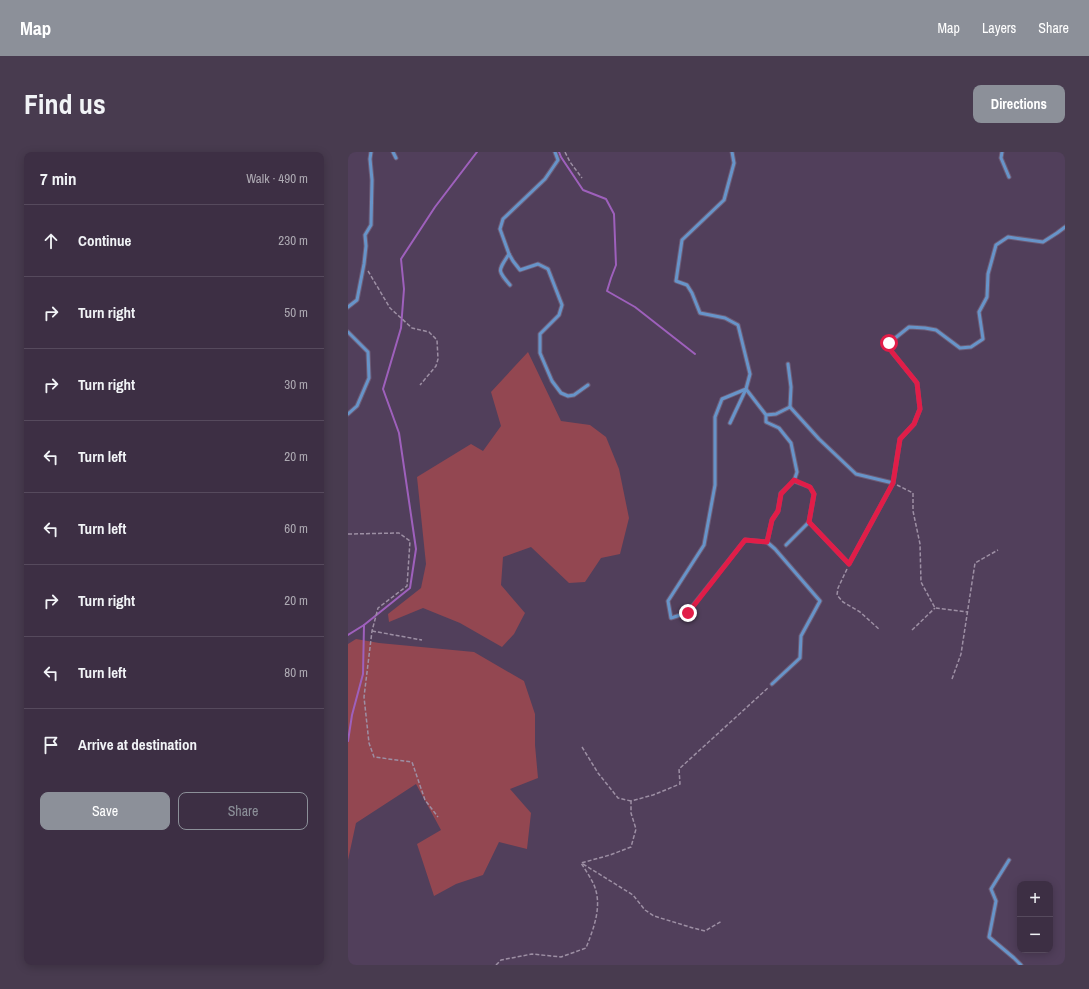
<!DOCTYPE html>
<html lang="en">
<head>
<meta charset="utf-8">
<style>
	:root { --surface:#3d2f44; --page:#483b4f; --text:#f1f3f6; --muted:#ada9b2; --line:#564a5d; --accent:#8c9099 }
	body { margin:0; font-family:"Archivo Narrow",sans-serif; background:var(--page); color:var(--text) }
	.controls { position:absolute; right:12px; bottom:12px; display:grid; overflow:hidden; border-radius:8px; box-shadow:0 2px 10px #0003 }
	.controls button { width:36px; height:36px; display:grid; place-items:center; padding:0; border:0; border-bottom:1px solid var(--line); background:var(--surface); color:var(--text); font:20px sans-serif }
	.stop { position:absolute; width:12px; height:12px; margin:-9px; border:3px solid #e11d48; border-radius:50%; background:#fff }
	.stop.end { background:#e11d48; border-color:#fff; box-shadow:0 1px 4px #0008 }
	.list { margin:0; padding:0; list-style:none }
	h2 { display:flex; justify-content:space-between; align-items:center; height:52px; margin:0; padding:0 16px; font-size:17px }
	h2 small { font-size:13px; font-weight:400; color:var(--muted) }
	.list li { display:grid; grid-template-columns:26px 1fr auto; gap:12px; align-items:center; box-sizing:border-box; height:72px; padding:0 16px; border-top:1px solid var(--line) }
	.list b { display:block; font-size:15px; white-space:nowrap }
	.list em { font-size:13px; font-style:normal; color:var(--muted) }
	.actions { display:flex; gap:8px; padding:12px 16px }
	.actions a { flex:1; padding:9px 0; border:1px solid var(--accent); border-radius:8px; text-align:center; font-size:14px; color:var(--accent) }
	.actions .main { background:var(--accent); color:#fff }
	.icon { flex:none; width:22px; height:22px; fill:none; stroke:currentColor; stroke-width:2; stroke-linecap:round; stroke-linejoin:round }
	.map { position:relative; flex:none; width:717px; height:813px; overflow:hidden; border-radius:8px }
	header { display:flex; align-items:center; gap:24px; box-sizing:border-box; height:56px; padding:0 20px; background:var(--accent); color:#fff }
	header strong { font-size:19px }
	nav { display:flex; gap:22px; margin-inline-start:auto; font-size:14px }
	.intro { display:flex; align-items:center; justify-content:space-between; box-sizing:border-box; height:96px; padding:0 24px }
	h1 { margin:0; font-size:28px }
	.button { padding:10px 18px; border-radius:8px; background:var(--accent); color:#fff; font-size:14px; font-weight:700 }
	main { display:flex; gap:24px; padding:0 24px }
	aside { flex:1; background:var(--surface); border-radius:8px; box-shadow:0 2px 10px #0003 }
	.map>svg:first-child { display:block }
</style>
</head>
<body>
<header>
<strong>Map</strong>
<nav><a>Map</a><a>Layers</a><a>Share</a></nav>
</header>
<div class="intro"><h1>Find us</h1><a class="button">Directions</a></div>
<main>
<aside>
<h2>7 min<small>Walk · 490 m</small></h2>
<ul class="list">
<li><svg class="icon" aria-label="ahead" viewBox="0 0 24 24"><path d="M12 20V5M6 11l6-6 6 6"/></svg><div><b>Continue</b></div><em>230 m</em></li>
<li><svg class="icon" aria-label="right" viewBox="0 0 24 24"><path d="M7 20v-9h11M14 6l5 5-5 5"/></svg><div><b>Turn right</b></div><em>50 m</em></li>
<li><svg class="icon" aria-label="right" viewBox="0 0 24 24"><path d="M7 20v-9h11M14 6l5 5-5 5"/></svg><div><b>Turn right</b></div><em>30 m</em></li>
<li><svg class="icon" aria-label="left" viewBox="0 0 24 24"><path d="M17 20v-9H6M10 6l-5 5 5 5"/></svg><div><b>Turn left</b></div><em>20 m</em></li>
<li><svg class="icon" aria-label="left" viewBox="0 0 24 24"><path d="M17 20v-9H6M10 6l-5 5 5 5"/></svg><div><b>Turn left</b></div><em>60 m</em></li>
<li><svg class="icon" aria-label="right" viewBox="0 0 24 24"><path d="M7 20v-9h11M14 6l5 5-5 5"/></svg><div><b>Turn right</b></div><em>20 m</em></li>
<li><svg class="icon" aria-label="left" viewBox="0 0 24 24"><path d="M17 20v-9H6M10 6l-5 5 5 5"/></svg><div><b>Turn left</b></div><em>80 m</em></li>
<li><svg class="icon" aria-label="arrive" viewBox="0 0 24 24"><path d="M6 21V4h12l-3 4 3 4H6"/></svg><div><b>Arrive at destination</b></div></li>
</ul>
<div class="actions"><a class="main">Save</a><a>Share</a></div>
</aside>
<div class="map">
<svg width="717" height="813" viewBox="0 0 717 813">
	<rect width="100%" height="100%" fill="#513f5b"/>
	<g fill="#934751">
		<path d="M 180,200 L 213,269 L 242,273 L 258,285 L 271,317 L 281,366 L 272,402 L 253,406 L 237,430 L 221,431 L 183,395 L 155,405 L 153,433 L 177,461 L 166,482 L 154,495 L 112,471 L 75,456 L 41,470 L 40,462 L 73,436 L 78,412 L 69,325 L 123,292 L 135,299 L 153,274 L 143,240 Z"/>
		<path d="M 8,487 L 31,491 L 126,500 L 176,529 L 187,562 L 187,593 L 190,626 L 162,637 L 183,661 L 179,697 L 151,690 L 135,723 L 108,732 L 86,744 L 69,692 L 93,678 L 68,632 L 8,671 L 0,708 L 0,492 Z"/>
	</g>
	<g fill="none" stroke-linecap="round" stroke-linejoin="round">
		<g stroke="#9e60bc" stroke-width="2">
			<path d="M 211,0 L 213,5 L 235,38 L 258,47 L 266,62 L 268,113 L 263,126 L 259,139 L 287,155 L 347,202"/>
			<path d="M 0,483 L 16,473"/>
			<path d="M 0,589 L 4,563 L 15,522 L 16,473 L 62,436 L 68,397 L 51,281 L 35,237 L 53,176 L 56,137 L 53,107 L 87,55 L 129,0"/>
		</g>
		<defs>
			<g id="service">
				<path d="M 45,0 L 48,6"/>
				<path d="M 207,0 L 210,8 L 197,27 L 155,67 L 152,77 L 161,102 L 165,109 L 172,118 L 190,112 L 200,117 L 214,153 L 211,163 L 192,182 L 192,201 L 204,229 L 213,241 L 220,244 L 226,243 L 240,233"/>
				<path d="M 384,0 L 386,11 L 376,48 L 334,88 L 328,129 L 339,133 L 344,141 L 352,161 L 377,166 L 390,173 L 402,222 L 398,237 L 374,247 L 367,265 L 367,333 L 356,393 L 320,449 L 323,466 L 339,461 L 397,388 L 419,390 L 427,397 L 472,449 L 453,484 L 452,506 L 424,532"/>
				<path d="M 654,0 L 653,6 L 661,25"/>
				<path d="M 161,102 C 150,119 149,118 162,133"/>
				<path d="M 0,155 L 9,148 L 16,112 L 18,94 L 17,83 L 23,73 L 24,28 L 22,7 L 23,0"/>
				<path d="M 0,180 L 20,200 L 21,226 L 9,254 L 0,262"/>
				<path d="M 440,212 L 443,235 L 442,255"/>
				<path d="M 382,271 L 398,237 L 418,263 L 428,262 L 442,255 L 471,287 L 508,322 L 545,331 L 501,412 L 461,370 L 466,342 L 462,335 L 446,329 L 449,320 L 443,291 L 431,276 L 418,270 L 418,263"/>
				<path d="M 545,331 L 552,287 L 566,272 L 572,257 L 569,231 L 544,200 L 541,191 L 561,175 L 577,176 L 588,178 L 612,196 L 623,195 L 635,187 L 631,160 L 639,145 L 640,122 L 648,93 L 660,85 L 695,90 L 709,81 L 717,75"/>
				<path d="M 419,390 L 424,368 L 430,359 L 433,341 L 446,329"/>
				<path d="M 438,393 L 461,370"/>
				<path d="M 661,708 L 643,737 L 648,749 L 641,785 L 666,806 L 673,813"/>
			</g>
		</defs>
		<use href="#service" stroke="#6d5c76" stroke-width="5"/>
		<g stroke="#9d8fa4" stroke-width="1.5" stroke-dasharray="4 2" stroke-linecap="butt">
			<path d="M 217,0 L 222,10 L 234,26"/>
			<path d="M 20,119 L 42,156 L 64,176 L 81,180 L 89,188 L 90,207 L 88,214 L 72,233"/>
			<path d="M 549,333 L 565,341 L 565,359 L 572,392 L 573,430 L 587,456 L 620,460"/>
			<path d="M 0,382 L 51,381 L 62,389 L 59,434 L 30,456 L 24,479 L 16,545 L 21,591 L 26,605 L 64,610 L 77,648 L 90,665"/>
			<path d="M 499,417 L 490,436 L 489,443 L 495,450 L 512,460 L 532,478"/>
			<path d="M 564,478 L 587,456"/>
			<path d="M 24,479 L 74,488"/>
			<path d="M 604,527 L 613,502 L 627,411 L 650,398"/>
			<path d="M 234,595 L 250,621 L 270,646 L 283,649"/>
			<path d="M 235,712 L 285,743 L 297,758 L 306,764 L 345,776 L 357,779 L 374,769"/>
			<path d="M 148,813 L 153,808 L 184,802 L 213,805 L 238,796 C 245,778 253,758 248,739 C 246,730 238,719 233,711 L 262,703 L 283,695 L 288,677 L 283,661 L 283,649 L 305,643 L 332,632 L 331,617 L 421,535"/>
		</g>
		<use href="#service" stroke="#6794c9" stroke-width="3"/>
	</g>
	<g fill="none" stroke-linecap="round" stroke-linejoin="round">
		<path stroke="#e11d48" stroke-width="5" d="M 340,461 L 397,388 L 419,390 L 424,368 L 430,359 L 433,342 L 446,328 L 462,335 L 466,342 L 461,370 L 501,412 L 545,331 L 552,287 L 566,272 L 572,257 L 569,231 L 544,200 L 541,191"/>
	</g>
</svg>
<div class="controls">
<button>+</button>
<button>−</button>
</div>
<div class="stop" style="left:541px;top:191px"></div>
<div class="stop end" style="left:340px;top:461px"></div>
</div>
</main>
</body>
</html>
